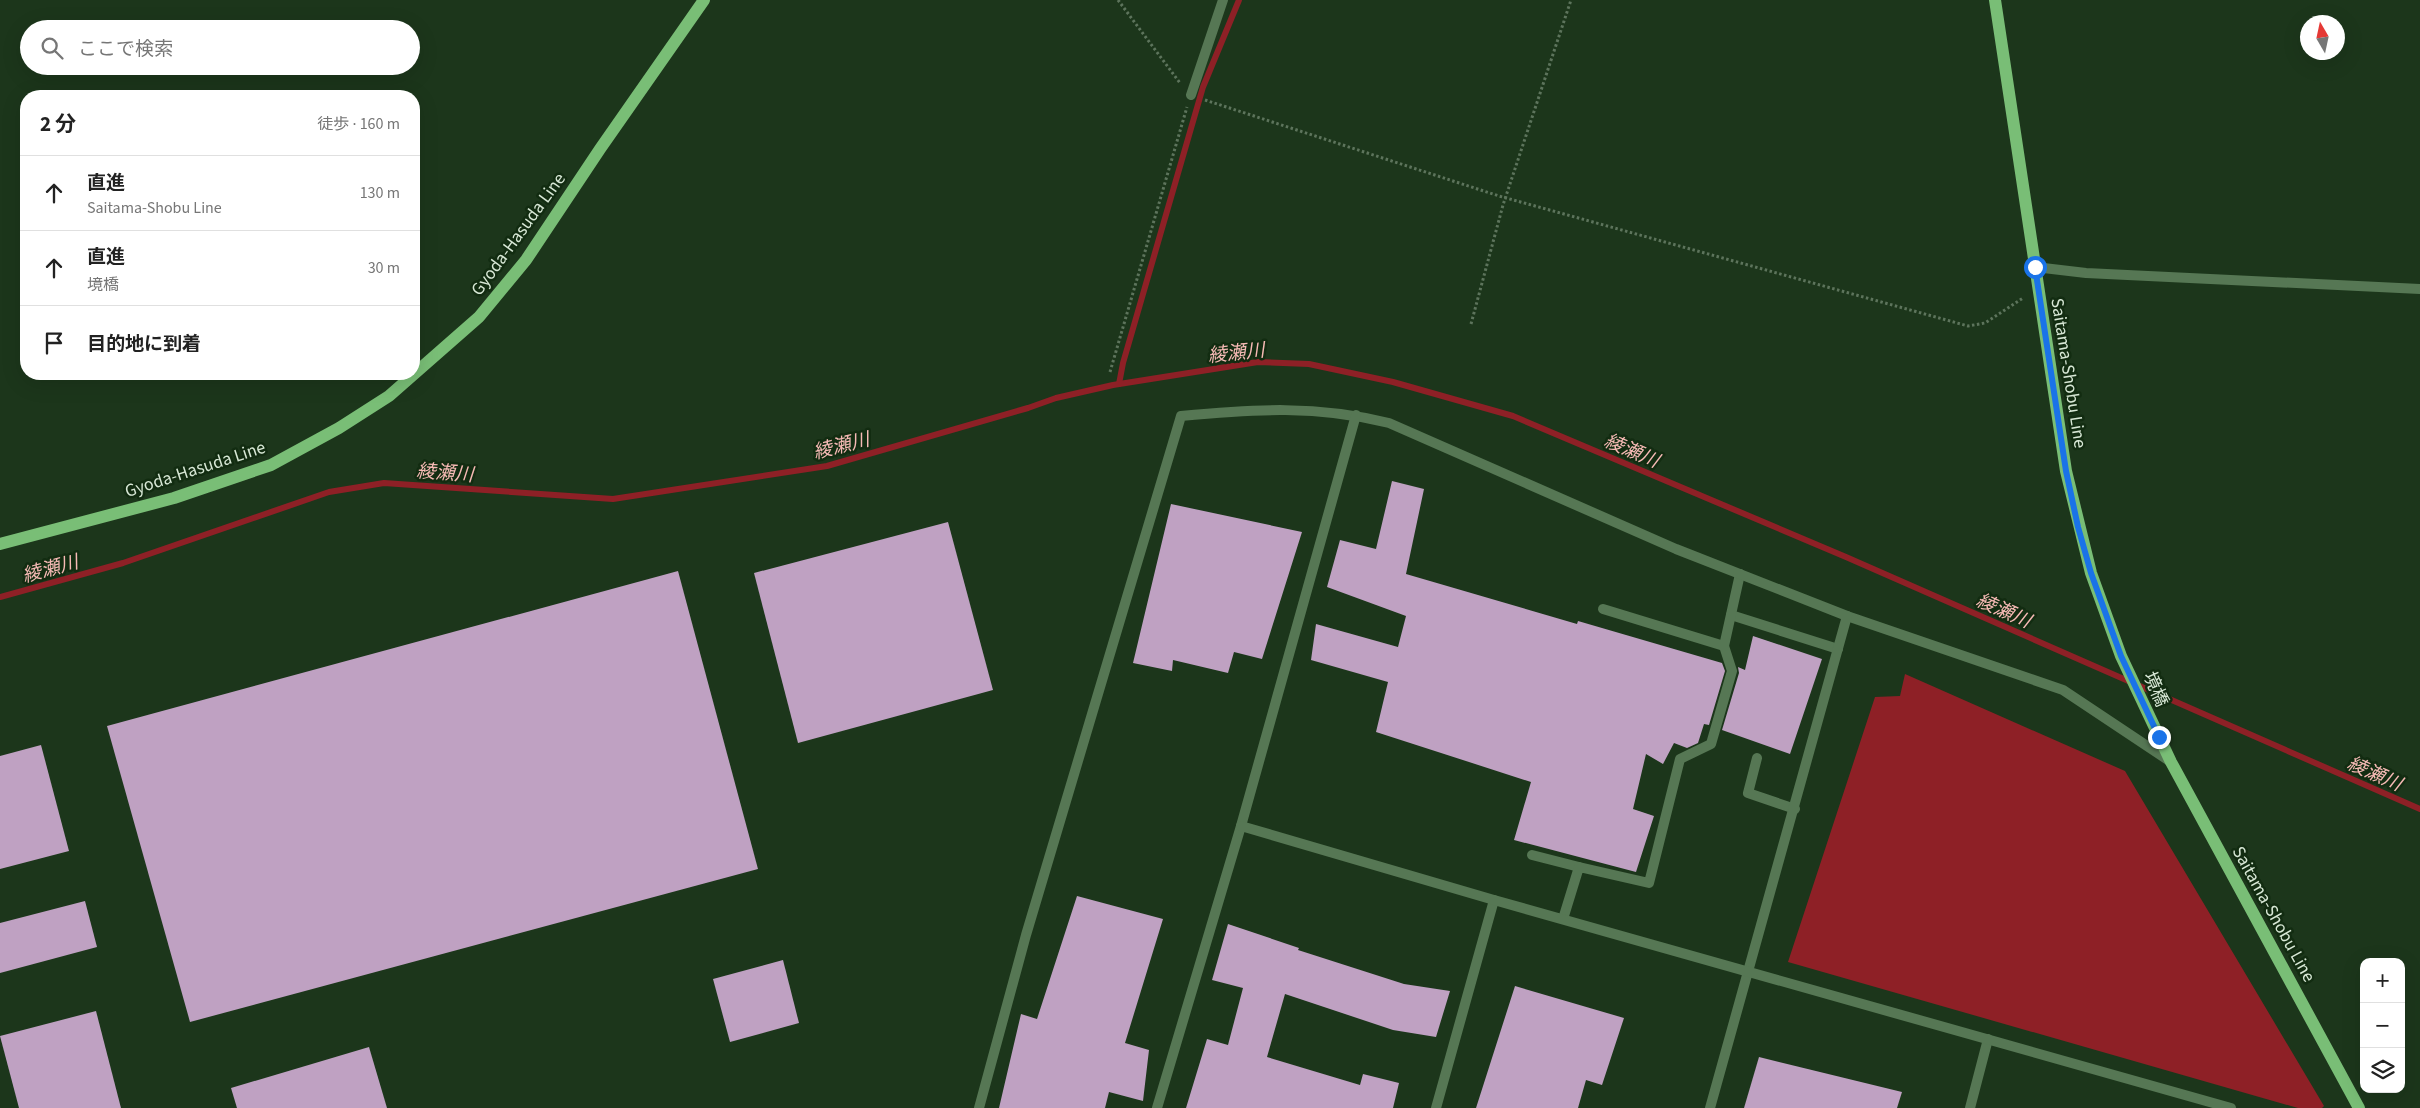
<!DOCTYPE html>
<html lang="ja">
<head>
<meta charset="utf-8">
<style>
	:root { --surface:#fff; --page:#f2f2f2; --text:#222; --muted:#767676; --line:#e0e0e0 }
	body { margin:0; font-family:"Source Sans 3","Noto Sans JP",sans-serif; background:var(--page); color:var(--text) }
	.controls { position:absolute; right:15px; bottom:15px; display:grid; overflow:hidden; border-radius:10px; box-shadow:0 5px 20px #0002 }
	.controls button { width:45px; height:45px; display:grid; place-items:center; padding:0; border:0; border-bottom:1px solid var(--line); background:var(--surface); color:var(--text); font:25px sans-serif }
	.compass { position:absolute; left:2300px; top:15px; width:45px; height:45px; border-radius:50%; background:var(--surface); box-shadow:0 5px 20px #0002; rotate:351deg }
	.stop { position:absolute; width:15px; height:15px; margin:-11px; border:4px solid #1a73e8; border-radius:50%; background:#fff }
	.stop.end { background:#1a73e8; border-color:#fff; box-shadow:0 1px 5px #0008 }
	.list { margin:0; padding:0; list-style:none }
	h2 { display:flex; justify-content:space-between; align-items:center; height:65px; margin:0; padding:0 20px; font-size:21px }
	h2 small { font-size:16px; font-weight:400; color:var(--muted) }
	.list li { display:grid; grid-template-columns:32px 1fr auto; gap:15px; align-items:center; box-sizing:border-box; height:75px; padding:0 20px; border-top:1px solid var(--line) }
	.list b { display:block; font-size:19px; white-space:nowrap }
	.list p { margin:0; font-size:16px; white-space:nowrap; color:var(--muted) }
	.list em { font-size:16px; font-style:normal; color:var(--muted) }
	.icon { flex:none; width:28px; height:28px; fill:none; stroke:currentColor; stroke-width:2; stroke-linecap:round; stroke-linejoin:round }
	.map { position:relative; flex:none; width:2420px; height:1108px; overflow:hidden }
	.search { position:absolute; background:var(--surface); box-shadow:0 5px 20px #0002; left:20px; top:20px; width:400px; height:55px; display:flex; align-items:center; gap:12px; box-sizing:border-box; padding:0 18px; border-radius:28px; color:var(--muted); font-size:19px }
	.panel { position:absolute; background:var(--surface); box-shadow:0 5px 20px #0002; left:20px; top:90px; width:400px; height:290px; border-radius:20px }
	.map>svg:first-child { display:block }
</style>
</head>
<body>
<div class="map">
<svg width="2420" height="1108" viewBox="0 0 2420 1108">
	<rect width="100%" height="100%" fill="#1c361b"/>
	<path fill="#8e2026" d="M 1905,674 L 2125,771 L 2324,1106 L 2322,1108 L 2298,1108 L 1788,962 L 1875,697 L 1900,696 Z"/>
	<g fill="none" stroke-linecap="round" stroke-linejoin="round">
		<g stroke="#8e2026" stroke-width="6">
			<path d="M 1119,384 L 1123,363 L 1203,87 L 1239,0"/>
			<path d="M 0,597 L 123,563 L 329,492 L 384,483 L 613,499 L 827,466 L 1028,408 L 1056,398 L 1113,385 L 1258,362 L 1309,364 L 1393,382 L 1513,416 L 1846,557 L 2420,809"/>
		</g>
	</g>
	<g fill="#bfa1c2">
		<path d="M 1392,481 L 1424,489 L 1406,574 L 1577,624 L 1578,621 L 1722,663 L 1725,671 L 1709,725 L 1704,724 L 1698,743 L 1687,748 L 1674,743 L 1663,764 L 1646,754 L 1633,809 L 1654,816 L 1636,872 L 1514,840 L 1531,782 L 1376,732 L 1388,682 L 1311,660 L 1316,624 L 1398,647 L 1406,616 L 1327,587 L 1340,540 L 1376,549 Z"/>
		<path d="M 1171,504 L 1302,532 L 1262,659 L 1234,652 L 1228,673 L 1173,660 L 1172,671 L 1133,663 Z"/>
		<path d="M 948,522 L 993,690 L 798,743 L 754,573 Z"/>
		<path d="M 678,571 L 758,869 L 190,1022 L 107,726 Z"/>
		<path d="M 1753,636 L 1822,659 L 1790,754 L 1722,730 L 1739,673 L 1738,667 L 1745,670 Z"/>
		<path d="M 41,745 L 69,851 L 0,869 L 0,756 Z"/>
		<path d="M 1077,896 L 1163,919 L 1125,1043 L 1149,1050 L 1143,1101 L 1109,1092 L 1105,1108 L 999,1108 L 1021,1014 L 1037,1019 Z"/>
		<path d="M 85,901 L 97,947 L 0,973 L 0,923 Z"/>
		<path d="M 1228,924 L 1299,948 L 1298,950 L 1404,984 L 1450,991 L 1436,1037 L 1393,1030 L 1285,994 L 1267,1057 L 1360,1085 L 1363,1074 L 1399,1083 L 1393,1108 L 1186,1108 L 1207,1039 L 1228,1045 L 1243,988 L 1212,980 Z"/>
		<path d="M 783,960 L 799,1023 L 730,1042 L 713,979 Z"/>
		<path d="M 1515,986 L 1624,1018 L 1602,1085 L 1586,1080 L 1578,1108 L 1476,1108 Z"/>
		<path d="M 96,1011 L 121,1108 L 19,1108 L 0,1036 Z"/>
		<path d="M 369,1047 L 387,1108 L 237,1108 L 231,1088 Z"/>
		<path d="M 1759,1057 L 1902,1092 L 1897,1108 L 1744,1108 Z"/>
	</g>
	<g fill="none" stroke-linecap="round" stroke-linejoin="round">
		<g stroke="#5d745c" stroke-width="3" stroke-dasharray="2.5 2.5" stroke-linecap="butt">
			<path d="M 1118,0 L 1180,83"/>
			<path d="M 1205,100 L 1499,196 L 1968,326 L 1985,323 L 2023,298"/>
			<path d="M 1471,324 L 1503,205 L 1571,0"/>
			<path d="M 1110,372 L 1187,107"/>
		</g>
		<g stroke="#567754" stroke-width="10">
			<path d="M 1731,615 L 1838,649"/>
			<path d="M 1757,758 L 1748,793 L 1795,809"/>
			<path d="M 1532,855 L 1579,867"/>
			<path d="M 1563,919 L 1579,867 L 1649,883 L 1680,759 L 1711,744 L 1732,671 L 1724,646"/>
		</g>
		<g stroke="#567754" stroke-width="10">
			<path d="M 1191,95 L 1223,0"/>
			<path d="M 2035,267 L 2086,273 L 2420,289"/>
			<path d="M 1603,609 L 1724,646 L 1740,574"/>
			<path d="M 1847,616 L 2063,690 L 2171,762"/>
			<path d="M 979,1108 L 1026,935 L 1181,416 C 1254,409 1317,405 1389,423 L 1676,549 L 1847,616 L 1710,1108"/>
			<path d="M 1157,1108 L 1241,826 L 1356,415"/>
			<path d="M 1436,1108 L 1494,900"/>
			<path d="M 1970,1108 L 1988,1039"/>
		</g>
		<path stroke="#567754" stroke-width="10" d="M 1241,826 L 1494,900 L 2231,1108"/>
		<g stroke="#79be76" stroke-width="12">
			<path d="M 1995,0 L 2066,471 L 2091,573 L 2121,656 L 2171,762 L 2359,1108"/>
			<path d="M 0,544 L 174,498 L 271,465 L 339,428 L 389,396 L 479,317 L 526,260 L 600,149 L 704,0"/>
		</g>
	</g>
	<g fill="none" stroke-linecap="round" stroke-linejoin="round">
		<path stroke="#1a73e8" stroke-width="6" d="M 2035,267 L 2066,471 L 2078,527 L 2091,573 L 2121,656 L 2159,737"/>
	</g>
	<g text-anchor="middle" stroke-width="5" stroke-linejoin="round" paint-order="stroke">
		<g font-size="18" fill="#d8e8d6" stroke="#122c11">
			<text transform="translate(518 234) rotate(-54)" y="6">Gyoda-Hasuda Line</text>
			<text transform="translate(2069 373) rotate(81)" y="6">Saitama-Shobu Line</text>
			<text transform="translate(195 469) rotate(-18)" y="6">Gyoda-Hasuda Line</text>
			<text transform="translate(2156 689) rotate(66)" y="6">境橋</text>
			<text transform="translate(2274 914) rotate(61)" y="6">Saitama-Shobu Line</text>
		</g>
		<g font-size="19" font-style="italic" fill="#f6bab5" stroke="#122c11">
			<text transform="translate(1236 352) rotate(-6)" y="7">綾瀬川</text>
			<text transform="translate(841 445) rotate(-14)" y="7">綾瀬川</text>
			<text transform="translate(1632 450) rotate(23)" y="7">綾瀬川</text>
			<text transform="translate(445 472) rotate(4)" y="7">綾瀬川</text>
			<text transform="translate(50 568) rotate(-15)" y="7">綾瀬川</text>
			<text transform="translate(2004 610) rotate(24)" y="7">綾瀬川</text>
			<text transform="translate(2375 773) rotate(24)" y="7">綾瀬川</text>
		</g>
	</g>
</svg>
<div class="controls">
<button>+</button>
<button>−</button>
<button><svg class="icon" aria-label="layers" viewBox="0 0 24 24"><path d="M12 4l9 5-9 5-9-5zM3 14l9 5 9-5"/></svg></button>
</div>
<svg class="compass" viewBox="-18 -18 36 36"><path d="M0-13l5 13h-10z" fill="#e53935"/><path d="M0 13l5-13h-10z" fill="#767676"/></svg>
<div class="stop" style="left:2035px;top:267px"></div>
<div class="stop end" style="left:2159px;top:737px"></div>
<div class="search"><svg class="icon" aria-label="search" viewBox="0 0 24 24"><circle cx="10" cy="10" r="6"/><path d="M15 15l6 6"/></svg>ここで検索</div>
<section class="panel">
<h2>2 分<small>徒歩 · 160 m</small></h2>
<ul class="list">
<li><svg class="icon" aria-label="ahead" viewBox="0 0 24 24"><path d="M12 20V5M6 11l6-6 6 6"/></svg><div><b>直進</b><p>Saitama-Shobu Line</p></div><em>130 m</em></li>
<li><svg class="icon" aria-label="ahead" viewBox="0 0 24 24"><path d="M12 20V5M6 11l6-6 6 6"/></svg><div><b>直進</b><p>境橋</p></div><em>30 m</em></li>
<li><svg class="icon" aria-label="arrive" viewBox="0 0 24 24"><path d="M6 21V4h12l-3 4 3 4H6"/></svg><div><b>目的地に到着</b></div></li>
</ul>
</section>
</div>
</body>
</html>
